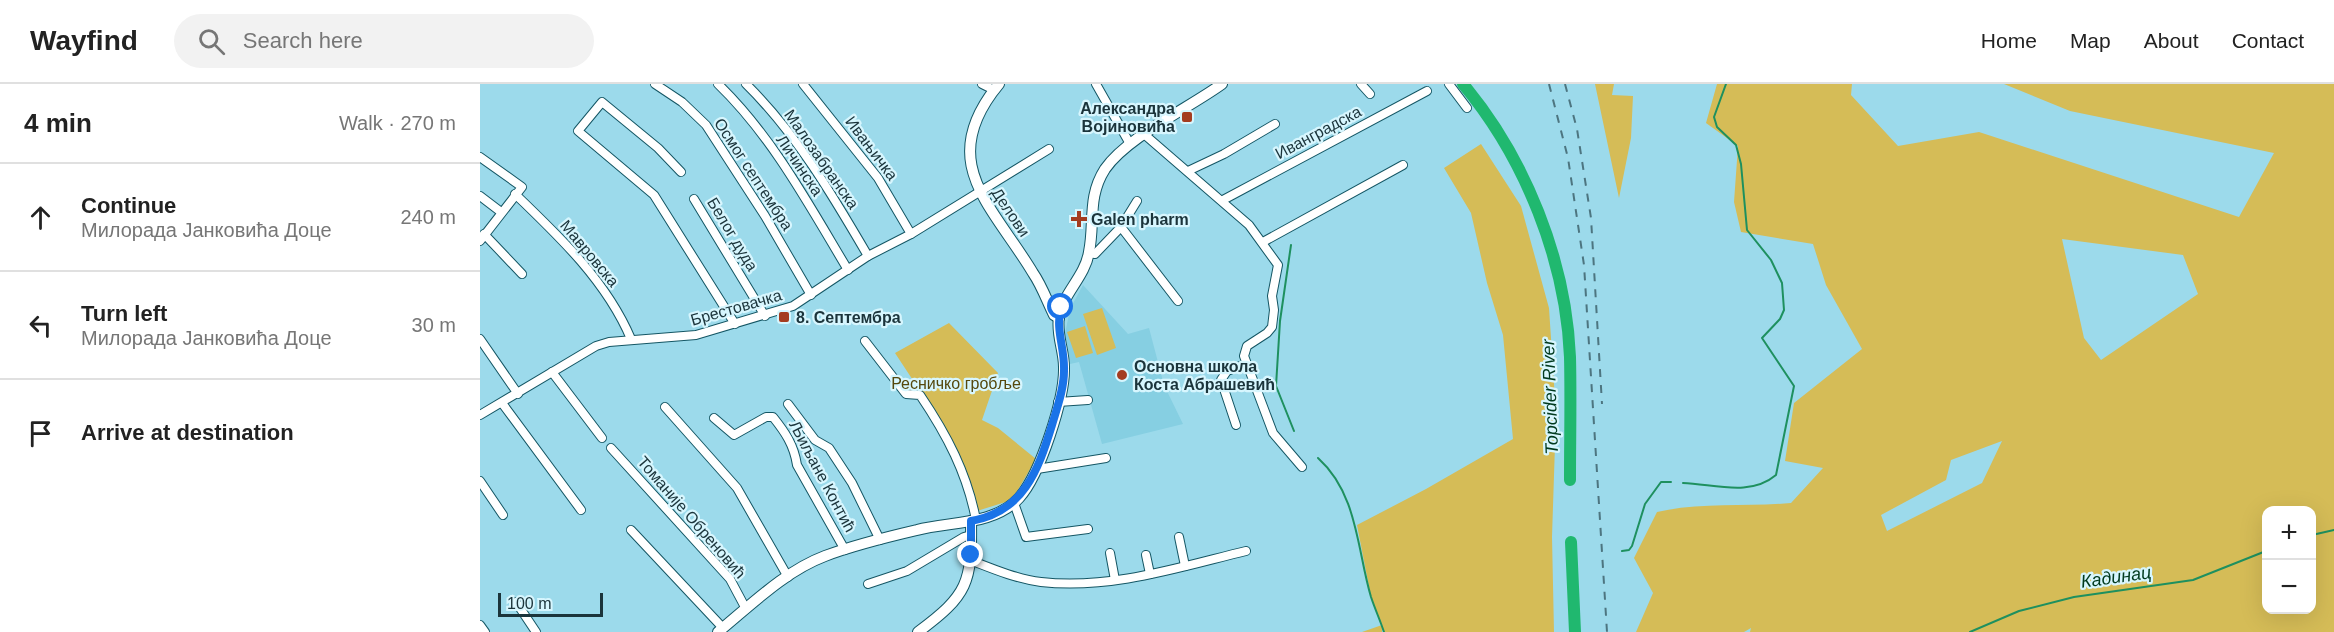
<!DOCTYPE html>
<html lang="en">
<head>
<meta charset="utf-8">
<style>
	:root { --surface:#fff; --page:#f2f2f2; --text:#222; --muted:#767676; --line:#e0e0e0 }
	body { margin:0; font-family:Arial,sans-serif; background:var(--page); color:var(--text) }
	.controls { position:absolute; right:18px; bottom:18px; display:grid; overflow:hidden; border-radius:12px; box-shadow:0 6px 24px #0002 }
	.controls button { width:54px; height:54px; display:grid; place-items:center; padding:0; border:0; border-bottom:2px solid var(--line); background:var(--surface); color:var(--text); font:30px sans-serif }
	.scale { position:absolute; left:18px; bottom:15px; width:105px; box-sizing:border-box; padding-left:6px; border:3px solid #1b343b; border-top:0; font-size:16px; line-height:21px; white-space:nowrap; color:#1b343b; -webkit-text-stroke:4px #d7f6fe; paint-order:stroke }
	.stop { position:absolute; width:18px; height:18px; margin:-14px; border:4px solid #1a73e8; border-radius:50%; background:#fff }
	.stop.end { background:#1a73e8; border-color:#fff; box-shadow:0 2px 6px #0008 }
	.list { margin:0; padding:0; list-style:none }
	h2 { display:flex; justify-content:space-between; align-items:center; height:78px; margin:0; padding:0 24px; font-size:26px }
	h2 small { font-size:20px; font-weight:400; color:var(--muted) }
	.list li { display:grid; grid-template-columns:39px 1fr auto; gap:18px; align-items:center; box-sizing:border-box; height:108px; padding:0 24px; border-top:2px solid var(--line) }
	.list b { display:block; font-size:22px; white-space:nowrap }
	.list p { margin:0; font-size:20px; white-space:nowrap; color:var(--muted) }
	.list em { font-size:20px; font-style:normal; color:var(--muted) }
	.icon { flex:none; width:33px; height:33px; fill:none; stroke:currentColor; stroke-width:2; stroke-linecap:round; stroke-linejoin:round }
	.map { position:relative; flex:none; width:1854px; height:548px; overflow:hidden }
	header { display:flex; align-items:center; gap:36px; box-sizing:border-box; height:84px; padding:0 30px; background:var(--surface); border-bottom:2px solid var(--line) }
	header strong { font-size:28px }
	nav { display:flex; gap:33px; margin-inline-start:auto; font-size:21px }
	.search { width:420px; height:54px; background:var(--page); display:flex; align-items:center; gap:15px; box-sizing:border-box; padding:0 21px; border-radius:33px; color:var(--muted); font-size:22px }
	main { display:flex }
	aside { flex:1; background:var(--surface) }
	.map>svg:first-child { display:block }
</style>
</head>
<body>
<header>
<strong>Wayfind</strong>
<div class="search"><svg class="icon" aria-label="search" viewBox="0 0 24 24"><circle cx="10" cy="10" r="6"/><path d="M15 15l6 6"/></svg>Search here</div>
<nav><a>Home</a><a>Map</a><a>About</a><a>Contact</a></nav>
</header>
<main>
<aside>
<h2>4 min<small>Walk · 270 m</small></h2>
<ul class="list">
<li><svg class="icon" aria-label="ahead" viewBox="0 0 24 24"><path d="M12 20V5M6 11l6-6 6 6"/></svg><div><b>Continue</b><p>Милорада Јанковића Доце</p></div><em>240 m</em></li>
<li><svg class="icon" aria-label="left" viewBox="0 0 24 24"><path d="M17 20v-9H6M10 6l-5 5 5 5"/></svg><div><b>Turn left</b><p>Милорада Јанковића Доце</p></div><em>30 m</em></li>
<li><svg class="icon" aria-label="arrive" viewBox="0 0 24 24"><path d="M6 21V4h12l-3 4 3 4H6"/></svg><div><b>Arrive at destination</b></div></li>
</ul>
</aside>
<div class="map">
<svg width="1854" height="548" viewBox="0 0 1854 548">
	<rect width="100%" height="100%" fill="#9cdaeb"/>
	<path fill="#86cfe2" d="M 603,201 L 648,250 L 669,244 L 684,301 L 703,340 L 622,360 L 599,278 L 590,280 L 585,250 L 590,225 Z"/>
	<g fill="#d5bc57" fill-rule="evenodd">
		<path d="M 1115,0 L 1134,0 L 1132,11 L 1153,12 L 1151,54 L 1139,114 Z"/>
		<path d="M 1237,0 L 1372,0 L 1371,11 L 1418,62 L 1499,48 L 1759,133 L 1794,69 L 1590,27 L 1524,0 L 1854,0 L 1854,548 L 1270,548 L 1271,544 L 1264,548 L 1156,548 L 1173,509 L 1154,474 L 1177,428 C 1221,418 1266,423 1311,419 L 1343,384 L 1305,377 L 1314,319 L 1382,265 L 1346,201 L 1333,160 L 1261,148 L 1254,118 L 1258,62 L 1226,39 ZM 1582,155 L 1703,171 L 1718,210 L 1621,276 L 1604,254 ZM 1522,357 L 1502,399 L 1407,447 L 1401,431 L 1466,396 L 1471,376 ZM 1786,426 L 1832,426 L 1832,526 L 1786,526 Z"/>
		<path d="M 1001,60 L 1041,122 L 1069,224 L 1076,330 L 1072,453 L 1074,548 L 904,548 L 902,544 L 902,548 L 882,548 L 902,541 L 891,513 L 877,441 L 946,405 L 1033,355 L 1023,251 L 1007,199 L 991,129 L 964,84 Z"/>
		<path d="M 622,224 L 636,264 L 617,271 L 603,230 Z"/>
		<path d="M 469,239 L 518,289 L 502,336 L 518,344 L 556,375 L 532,416 L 497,427 L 471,354 L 415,269 Z"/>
		<path d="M 605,242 L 613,269 L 596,274 L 587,248 Z"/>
	</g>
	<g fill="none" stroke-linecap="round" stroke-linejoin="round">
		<g stroke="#1e905f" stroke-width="2">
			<path d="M 811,161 L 800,237 L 796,302 L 814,347"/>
			<path d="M 838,374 C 878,410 877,466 891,513 C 895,525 900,536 904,548"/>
			<path d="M 1203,399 C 1234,400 1270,413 1296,391 L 1314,302 L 1282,254 L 1300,235 L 1304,226 L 1302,199 L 1291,176 L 1267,146 L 1261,80 L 1256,61 L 1237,43 L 1234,33 L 1246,0"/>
			<path d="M 1832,451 L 1854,446"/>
			<path d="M 1142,467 L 1149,466 L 1152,462 L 1165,420 L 1181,398 L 1191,398"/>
			<path d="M 1490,548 L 1539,527 L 1594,513 L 1713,496 L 1786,467"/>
		</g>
		<g stroke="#20b86f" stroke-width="12">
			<path d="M 983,0 C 1045,74 1086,176 1090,273 C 1091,314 1090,355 1090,396"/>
			<path d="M 1091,458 L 1095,548"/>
		</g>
		<defs>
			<g id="minor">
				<path d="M 175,0 L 202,18 L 226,41 L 285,132 L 331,211"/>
				<path d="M 238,0 C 292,52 329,121 368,186"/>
				<path d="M 266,0 C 316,49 353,112 388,172"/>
				<path d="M 323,0 L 398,94 L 431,150"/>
				<path d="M 502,0 L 514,6"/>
				<path d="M 616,0 L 650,60"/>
				<path d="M 881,0 L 890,10"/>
				<path d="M 969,0 L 987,24"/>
				<path d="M 665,51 L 769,141 L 798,181 L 792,212 L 794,226 L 792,243 L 787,249 L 767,262 L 764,272 L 793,349 L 822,383"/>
				<path d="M 0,73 L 42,103 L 0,157"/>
				<path d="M 708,87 L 744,70 L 795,40"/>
				<path d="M 201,88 L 178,64 L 122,18 L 98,47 L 174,111 L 255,240"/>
				<path d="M 35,110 C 80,153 127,198 151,255"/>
				<path d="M 0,112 L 21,128"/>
				<path d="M 214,115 L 285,232"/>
				<path d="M 743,116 L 947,7"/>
				<path d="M 641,143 L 698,217"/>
				<path d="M 4,150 L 42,190"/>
				<path d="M 783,158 L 923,81"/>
				<path d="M 609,169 L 615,170 L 641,143 L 657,117"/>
				<path d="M 0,255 L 38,310"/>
				<path d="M 385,257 L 426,310 L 440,311 C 467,351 487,389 496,436"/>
				<path d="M 72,288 L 122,354"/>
				<path d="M 578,318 L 608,316"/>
				<path d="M 22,319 L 101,426"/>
				<path d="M 308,320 L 335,356 L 349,364 L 372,399 L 400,456"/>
				<path d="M 185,323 L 257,404 L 308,493"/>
				<path d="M 0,331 L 116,262 L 129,258 L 216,251 L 313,222 L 388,172 L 431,150 L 569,65"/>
				<path d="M 234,334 L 254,351 L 286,333 L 293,333 C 305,348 314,361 317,381 L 365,466"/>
				<path d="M 756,341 L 741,296 L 747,287 L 766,280"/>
				<path d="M 131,364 L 250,495 L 266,525"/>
				<path d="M 557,385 L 626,374"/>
				<path d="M 0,397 L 23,431"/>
				<path d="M 534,419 L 546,453 L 608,445"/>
				<path d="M 151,446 L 243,544"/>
				<path d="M 699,453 L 705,482"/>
				<path d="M 630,469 L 635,496"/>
				<path d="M 666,471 L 670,490"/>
				<path d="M 490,476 C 513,485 537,495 561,498 C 630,506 700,483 766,467"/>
				<path d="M 388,500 L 427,487 L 484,453 L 491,451"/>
				<path d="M 36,518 L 56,548"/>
				<path d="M 0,541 L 5,548"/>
			</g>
			<g id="tertiary">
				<path d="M 519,0 C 454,78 513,122 553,189 C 562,202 567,217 574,231 L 579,234"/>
				<path d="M 238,548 C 271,521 305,487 345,472 C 374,461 407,453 437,446 C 470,437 513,442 539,414 C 560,391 585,314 584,283 C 584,266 576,250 579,233 C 583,209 605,193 609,168 C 615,139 607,113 625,85 C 647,53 709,24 742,0"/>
				<path d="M 438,548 C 488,511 492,499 491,437"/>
			</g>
		</defs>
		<use href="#minor" stroke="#145664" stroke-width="10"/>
		<use href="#tertiary" stroke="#145664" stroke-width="12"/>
		<use href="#minor" stroke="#fff" stroke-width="8"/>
		<use href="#tertiary" stroke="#fff" stroke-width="10"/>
		<g stroke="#4d7580" stroke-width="2" stroke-dasharray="8 8" stroke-linecap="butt">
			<path d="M 1069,0 L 1088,74 L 1104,181 L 1127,548"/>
			<path d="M 1085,0 L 1097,45 L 1111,134 L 1122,320"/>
		</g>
	</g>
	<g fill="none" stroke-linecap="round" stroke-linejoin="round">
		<path stroke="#1a73e8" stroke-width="8" d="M 491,471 L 491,437 C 543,428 558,387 572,341 C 577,324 584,305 584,287 C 585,264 575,246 581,223"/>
	</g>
	<g fill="#a43c20" stroke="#d7f6fe" stroke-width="2">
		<rect x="701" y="27" width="12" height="12" rx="3"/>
		<path d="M596 126h6v6h6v6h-6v6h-6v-6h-6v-6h6z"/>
		<rect x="298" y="227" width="12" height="12" rx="3"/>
		<circle cx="642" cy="291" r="6"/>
	</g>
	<g text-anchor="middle" stroke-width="4.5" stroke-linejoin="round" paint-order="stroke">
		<g font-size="16" font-weight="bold" fill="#1b343b" stroke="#d7f6fe" text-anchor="start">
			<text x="695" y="30" text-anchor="end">Александра<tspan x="695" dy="18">Војиновића</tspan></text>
			<text x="611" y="141">Galen pharm</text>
			<text x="316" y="239">8. Септембра</text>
			<text x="654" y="288">Основна школа<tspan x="654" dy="18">Коста Абрашевић</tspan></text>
		</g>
		<g font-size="16" fill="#1b343b" stroke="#d7f6fe">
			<text transform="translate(838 48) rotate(-28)" y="6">Иванградска</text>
			<text transform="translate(392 64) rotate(53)" y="6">Ивањичка</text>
			<text transform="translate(342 75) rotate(55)" y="6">Малозабранска</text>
			<text transform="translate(320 81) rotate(56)" y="6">Личинска</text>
			<text transform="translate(274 90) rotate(57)" y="6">Осмог септембра</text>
			<text transform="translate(531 128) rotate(56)" y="6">Делови</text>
			<text transform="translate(253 150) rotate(59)" y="6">Белог дуда</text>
			<text transform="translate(110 169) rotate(50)" y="6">Мавровска</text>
			<text transform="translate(256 223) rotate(-16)" y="6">Брестовачка</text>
			<text transform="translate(343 392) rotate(62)" y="6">Љиљане Контић</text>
			<text transform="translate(212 433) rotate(49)" y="6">Томаније Обреновић</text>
		</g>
		<g font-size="16" fill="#55480d" stroke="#d7f6fe">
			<text x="476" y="305">Ресничко гробље</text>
		</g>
		<g font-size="18" font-style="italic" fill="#003a1e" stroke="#d7f6fe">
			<text transform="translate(1070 313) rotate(-92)" y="6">Topcider River</text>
			<text transform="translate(1636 493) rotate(-8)" y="6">Кадинац</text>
		</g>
	</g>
</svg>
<div class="controls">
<button>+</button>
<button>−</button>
</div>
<div class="scale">100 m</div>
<div class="stop" style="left:581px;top:223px"></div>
<div class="stop end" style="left:491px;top:471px"></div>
</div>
</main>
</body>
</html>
